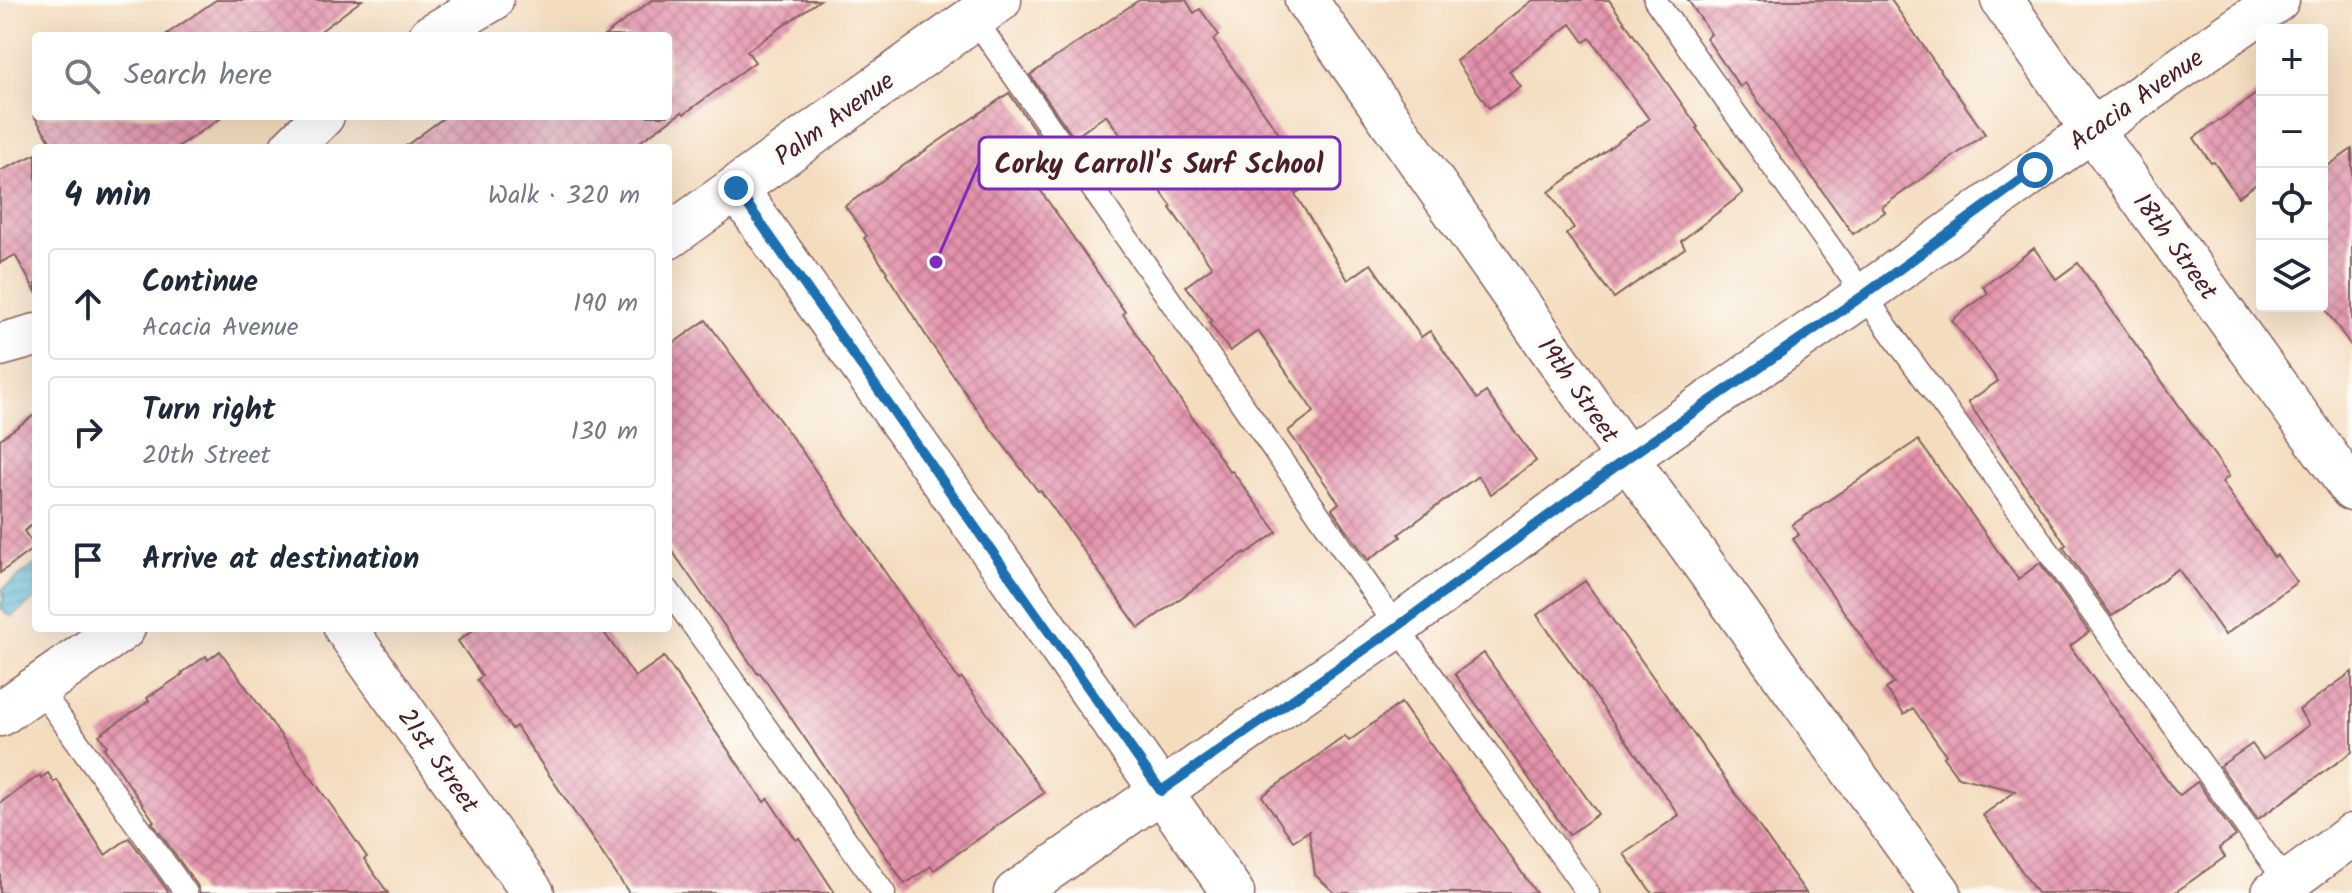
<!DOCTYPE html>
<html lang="en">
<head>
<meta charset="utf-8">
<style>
	:root { --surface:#fff; --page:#f6f6f7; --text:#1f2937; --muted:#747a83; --line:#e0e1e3 }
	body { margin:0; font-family:Kalam,sans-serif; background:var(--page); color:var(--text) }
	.controls { position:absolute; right:24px; top:24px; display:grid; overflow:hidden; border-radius:8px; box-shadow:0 8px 32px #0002 }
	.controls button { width:72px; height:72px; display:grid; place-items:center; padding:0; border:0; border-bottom:2px solid var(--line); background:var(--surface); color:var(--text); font:40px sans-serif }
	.stop { position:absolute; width:24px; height:24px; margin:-18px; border:6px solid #1f6fb2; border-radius:50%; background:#fff }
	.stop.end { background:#1f6fb2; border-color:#fff; box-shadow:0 2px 8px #0008 }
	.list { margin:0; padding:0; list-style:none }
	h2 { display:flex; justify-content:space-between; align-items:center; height:104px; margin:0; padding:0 32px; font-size:34px }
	h2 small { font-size:26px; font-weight:400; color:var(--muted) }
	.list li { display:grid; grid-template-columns:52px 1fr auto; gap:24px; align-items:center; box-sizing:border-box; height:112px; margin:0 16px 16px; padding:0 16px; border:2px solid var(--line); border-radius:8px }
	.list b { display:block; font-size:30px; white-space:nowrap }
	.list p { margin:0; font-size:26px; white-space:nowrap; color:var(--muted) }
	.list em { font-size:26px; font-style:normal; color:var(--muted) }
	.icon { flex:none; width:44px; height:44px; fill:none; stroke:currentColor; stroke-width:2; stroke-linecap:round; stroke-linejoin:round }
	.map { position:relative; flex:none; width:2352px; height:893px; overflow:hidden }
	.search { position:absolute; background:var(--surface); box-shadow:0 8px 32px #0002; left:32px; top:32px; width:640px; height:88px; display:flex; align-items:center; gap:20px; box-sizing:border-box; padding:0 28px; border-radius:8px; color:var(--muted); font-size:30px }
	.panel { position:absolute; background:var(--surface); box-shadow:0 8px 32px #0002; left:32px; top:144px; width:640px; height:488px; border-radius:8px }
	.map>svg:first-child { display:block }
</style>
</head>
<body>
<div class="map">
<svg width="2352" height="893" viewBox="0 0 2352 893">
	<defs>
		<pattern id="water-rules" width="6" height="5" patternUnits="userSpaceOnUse" patternTransform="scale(2)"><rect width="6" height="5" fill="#58bcd6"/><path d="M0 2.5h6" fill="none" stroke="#4b98ae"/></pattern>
		<pattern id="building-cross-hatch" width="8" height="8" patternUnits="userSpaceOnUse" patternTransform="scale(2)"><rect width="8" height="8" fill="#e493ac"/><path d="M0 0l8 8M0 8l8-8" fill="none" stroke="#bb778c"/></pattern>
	</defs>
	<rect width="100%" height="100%" fill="#fdfcf7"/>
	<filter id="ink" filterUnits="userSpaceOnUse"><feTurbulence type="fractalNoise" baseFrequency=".0125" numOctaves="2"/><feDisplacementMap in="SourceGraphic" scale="16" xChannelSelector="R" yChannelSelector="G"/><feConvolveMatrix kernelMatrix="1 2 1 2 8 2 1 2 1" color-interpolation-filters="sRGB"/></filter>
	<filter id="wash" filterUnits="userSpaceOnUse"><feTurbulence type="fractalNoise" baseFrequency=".006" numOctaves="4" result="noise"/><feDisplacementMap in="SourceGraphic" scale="32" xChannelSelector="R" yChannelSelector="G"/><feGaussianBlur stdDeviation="1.8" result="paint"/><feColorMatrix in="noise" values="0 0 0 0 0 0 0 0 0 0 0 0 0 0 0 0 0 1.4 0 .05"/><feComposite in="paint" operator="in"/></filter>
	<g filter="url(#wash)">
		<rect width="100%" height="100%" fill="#f4ddbf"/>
		<path fill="url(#water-rules)" stroke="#516e80" stroke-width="2" d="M 36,564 L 36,598 L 12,616 L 6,614 L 0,606 L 4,598 L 2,590 Z"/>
		<g id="blocks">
			<g fill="url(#building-cross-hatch)">
				<path d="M 216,0 L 362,0 L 314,36 L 164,36 Z"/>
				<path d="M 652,0 L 820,0 L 747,51 L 755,62 L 684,114 L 682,112 L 631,148 L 403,148 L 446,116 L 668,116 L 668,36 L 604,36 Z"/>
				<path d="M 1139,0 L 1186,0 L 1194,13 L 1200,9 L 1219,35 L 1213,40 L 1313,182 L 1295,194 L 1348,280 L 1371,264 L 1421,337 L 1430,331 L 1477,399 L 1486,392 L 1536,461 L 1491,494 L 1478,476 L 1399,534 L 1401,537 L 1368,560 L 1332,509 L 1339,503 L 1288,431 L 1314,412 L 1258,331 L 1230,351 L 1209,323 L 1212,321 L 1186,286 L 1212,267 L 1170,208 L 1172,207 L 1106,115 L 1074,138 L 1030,75 Z"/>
				<path d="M 1533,0 L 1609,0 L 1698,127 L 1696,128 L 1743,193 L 1681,241 L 1685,248 L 1614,298 L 1566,234 L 1574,228 L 1549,192 L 1649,119 L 1590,38 L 1584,42 L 1571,24 L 1509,71 L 1521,87 L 1489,108 L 1456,61 Z"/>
				<path d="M 1688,0 L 1891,0 L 1985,134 L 1882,207 L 1885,212 L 1853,234 L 1745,83 L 1740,87 L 1706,38 L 1711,34 Z"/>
				<path d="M 2262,90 L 2262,180 L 2238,197 L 2214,162 L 2211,163 L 2194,138 Z"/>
				<path d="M 1009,93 L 1051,154 L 1027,171 L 1125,312 L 1123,314 L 1174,391 L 1230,472 L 1232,471 L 1277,532 L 1246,554 L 1245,552 L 1139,628 L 1040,490 L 1038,491 L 983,418 L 932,345 L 886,273 L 887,272 L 864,238 L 867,236 L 845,206 Z"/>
				<path d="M 34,116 L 224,116 L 176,148 L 55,148 Z"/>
				<path d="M 2352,149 L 2352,347 L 2322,305 L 2322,170 Z"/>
				<path d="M 36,154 L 36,292 L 15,255 L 0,263 L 0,171 Z"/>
				<path d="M 2034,248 L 2056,279 L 2078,263 L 2229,476 L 2222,482 L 2274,557 L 2277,555 L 2297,582 L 2225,635 L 2178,569 L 2112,616 L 2063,547 L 2066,545 L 1968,402 L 1998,381 L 1952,320 L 1988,293 L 1983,287 Z"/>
				<path d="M 706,320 L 802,451 L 959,680 L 962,678 L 1044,793 L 934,870 L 931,866 L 905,884 L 760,673 L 758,674 L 668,545 L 668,347 Z"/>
				<path d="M 36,414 L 36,522 L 24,531 L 35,547 L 0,573 L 0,439 Z"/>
				<path d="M 1918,440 L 2018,579 L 2040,563 L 2089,632 L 2070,646 L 2175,791 L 2180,795 L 2197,782 L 2236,836 L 2219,848 L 2225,857 L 2174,893 L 2037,893 L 1983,815 L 2016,791 L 1958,777 L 1943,757 L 1946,755 L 1913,708 L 1904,714 L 1886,689 L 1894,683 L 1793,539 L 1799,535 L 1792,525 Z"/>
				<path d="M 1585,581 L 1806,893 L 1652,893 L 1624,854 L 1679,815 L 1537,615 Z"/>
				<path d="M 476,628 L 601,628 L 635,677 L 664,657 L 764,802 L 768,799 L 796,840 L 799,838 L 835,893 L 629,893 L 516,726 L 512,729 L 477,680 L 482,676 L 458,641 Z"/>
				<path d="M 220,651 L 331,805 L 367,857 L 364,859 L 388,893 L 200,893 L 197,885 L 152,822 L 154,821 L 104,748 L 107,746 L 99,735 L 149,701 L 147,698 L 183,674 L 182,673 L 206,656 L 208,660 Z"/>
				<path d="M 1484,653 L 1598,814 L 1569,835 L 1455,674 Z"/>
				<path d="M 2352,672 L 2352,752 L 2258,819 L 2220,766 L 2252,744 L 2263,759 L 2309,725 L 2299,710 Z"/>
				<path d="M 1401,703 L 1501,843 L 1536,893 L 1335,893 L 1315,875 L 1309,831 L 1293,841 L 1262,796 L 1345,736 L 1349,741 Z"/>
				<path d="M 48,773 L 54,782 L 57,780 L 105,855 L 129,838 L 169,893 L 0,893 L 0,803 L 40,775 L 41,778 Z"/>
			</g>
		</g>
	</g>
	<g filter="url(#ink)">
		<use href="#blocks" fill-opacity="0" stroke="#86625f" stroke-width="2"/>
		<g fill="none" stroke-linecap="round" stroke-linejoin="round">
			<defs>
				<g id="service">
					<path d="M 1655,0 L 1864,295 L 2292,890"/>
					<path d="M 974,18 L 1397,627 L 1588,893"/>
					<path d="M 668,590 L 884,893"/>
					<path d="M 39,688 L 186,893"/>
				</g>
				<g id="minor">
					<path d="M 1306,0 L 1627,458 L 1940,893"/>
					<path d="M 2002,0 L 2092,130 L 2352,490"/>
					<path d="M 430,36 L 492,0"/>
					<path d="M 291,148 L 323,116"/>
					<path d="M 736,188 L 1233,893"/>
					<path d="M 0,345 L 36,335"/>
					<path d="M 345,628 L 533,893"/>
					<path d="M 1015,893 L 1397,627 L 1627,458 L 1864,295 L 2092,130 L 2278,0"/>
					<path d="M 2273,893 L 2352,835"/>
				</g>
				<g id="tertiary">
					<path d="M 668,237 L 999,0"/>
					<path d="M 0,714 L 123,628"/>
				</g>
			</defs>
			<use href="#service" stroke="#86625f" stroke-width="25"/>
			<use href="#minor" stroke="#86625f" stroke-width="45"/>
			<use href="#tertiary" stroke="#86625f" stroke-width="47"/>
			<use href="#service" stroke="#fff" stroke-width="22"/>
			<use href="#minor" stroke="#fff" stroke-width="42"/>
			<use href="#tertiary" stroke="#fff" stroke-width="44"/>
		</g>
	</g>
	<g fill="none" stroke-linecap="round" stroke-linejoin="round" filter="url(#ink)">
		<path stroke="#1f6fb2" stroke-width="10" d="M 736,188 L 1161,791 L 1397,627 L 1627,458 L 1864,295 L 2035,170"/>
	</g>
	<g text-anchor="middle" stroke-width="8" stroke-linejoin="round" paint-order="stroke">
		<g font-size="26" fill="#4a1f2b" stroke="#fdfcf7">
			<text transform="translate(2136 99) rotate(-35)" y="9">Acacia Avenue</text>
			<text transform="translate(834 118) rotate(-36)" y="9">Palm Avenue</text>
			<text transform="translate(2176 246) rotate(54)" y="9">18th Street</text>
			<text transform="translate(1579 390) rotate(55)" y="9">19th Street</text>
			<text transform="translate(439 760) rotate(55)" y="9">21st Street</text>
		</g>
	</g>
	<path fill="none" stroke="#7b2cbf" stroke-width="3" d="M936 262L979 163"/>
	<circle fill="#7b2cbf" stroke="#fdfcf7" stroke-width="3" cx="936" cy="262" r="8"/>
	<rect fill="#fdfcf7" stroke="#7b2cbf" stroke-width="3" x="979" y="137" width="361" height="52" rx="8"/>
	<g font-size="28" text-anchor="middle" font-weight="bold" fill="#4a1f2b">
		<text x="1159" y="173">Corky Carroll's Surf School</text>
	</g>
</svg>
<div class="controls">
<button>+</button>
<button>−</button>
<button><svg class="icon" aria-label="locate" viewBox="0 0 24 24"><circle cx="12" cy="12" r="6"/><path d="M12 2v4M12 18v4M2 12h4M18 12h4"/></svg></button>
<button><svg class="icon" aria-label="layers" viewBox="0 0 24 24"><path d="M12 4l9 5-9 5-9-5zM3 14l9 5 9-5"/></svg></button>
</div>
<div class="stop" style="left:2035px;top:170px"></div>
<div class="stop end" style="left:736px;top:188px"></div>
<div class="search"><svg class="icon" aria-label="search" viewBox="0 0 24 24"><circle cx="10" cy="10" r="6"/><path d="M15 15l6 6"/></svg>Search here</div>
<section class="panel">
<h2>4 min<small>Walk · 320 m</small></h2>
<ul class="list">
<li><svg class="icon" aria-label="ahead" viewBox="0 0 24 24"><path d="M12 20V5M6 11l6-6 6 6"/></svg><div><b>Continue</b><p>Acacia Avenue</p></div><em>190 m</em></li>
<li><svg class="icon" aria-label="right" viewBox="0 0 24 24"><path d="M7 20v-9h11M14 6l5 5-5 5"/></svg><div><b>Turn right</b><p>20th Street</p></div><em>130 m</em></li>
<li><svg class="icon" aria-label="arrive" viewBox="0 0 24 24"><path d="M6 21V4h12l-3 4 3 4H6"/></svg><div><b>Arrive at destination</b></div></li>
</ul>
</section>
</div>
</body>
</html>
